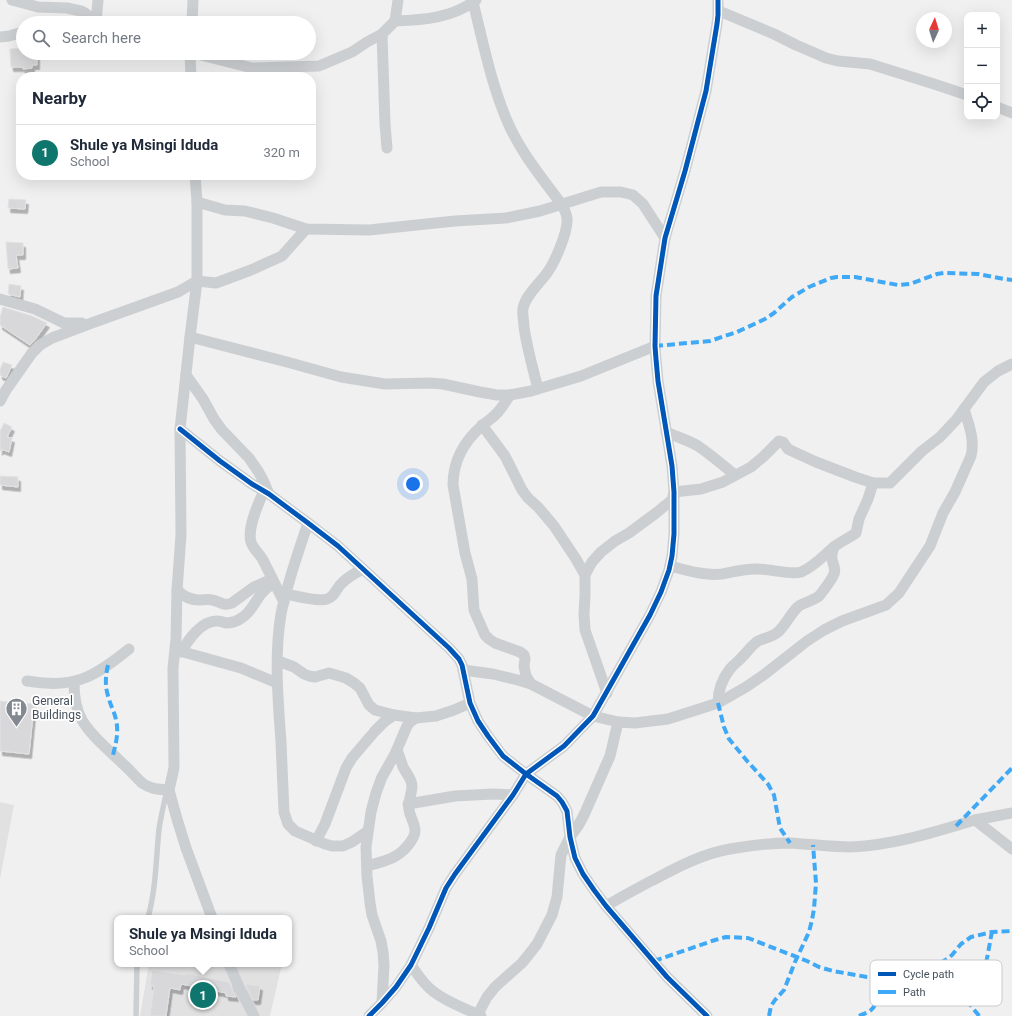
<!DOCTYPE html>
<html lang="en">
<head>
<meta charset="utf-8">
<style>
	:root { --surface:#fff; --page:#f2f2f3; --text:#1f2937; --muted:#747a83; --line:#e0e1e3; --accent:#0f766e }
	body { margin:0; font-family:Roboto,sans-serif; background:var(--page); color:var(--text) }
	.controls { position:absolute; right:12px; top:12px; display:grid; overflow:hidden; border-radius:8px; box-shadow:0 4px 16px #0002 }
	.controls button { width:36px; height:36px; display:grid; place-items:center; padding:0; border:0; border-bottom:1px solid var(--line); background:var(--surface); color:var(--text); font:20px sans-serif }
	.compass { position:absolute; left:916px; top:12px; width:36px; height:36px; border-radius:50%; background:var(--surface); box-shadow:0 4px 16px #0002; rotate:4deg }
	.you { position:absolute; left:413px; top:484px; width:14px; height:14px; margin:-10px; border:3px solid #fff; border-radius:50%; background:#1a73e8; box-shadow:0 0 0 6px #1a73e833 }
	.badge { display:grid; place-items:center; width:26px; height:26px; border-radius:50%; background:var(--accent); color:#fff; font-size:13px; font-weight:700 }
	.pin { position:absolute; translate:-50% -50%; border:2px solid #fff; box-shadow:0 1px 4px #0006 }
	.popup { position:absolute; left:114px; top:915px; width:178px; height:52px; box-sizing:border-box; display:grid; place-content:center; border-radius:8px; background:var(--surface); filter:drop-shadow(0 1px 3px #0005); font-size:13px; white-space:nowrap; color:var(--muted) }
	.popup b { font-size:15px; color:var(--text) }
	.popup::after { content:''; position:absolute; left:50%; top:100%; margin-left:-8px; border:8px solid transparent; border-top-color:var(--surface) }
	.list { margin:0; padding:0; list-style:none }
	h2 { display:flex; justify-content:space-between; align-items:center; height:52px; margin:0; padding:0 16px; font-size:17px }
	h2 small { font-size:13px; font-weight:400; color:var(--muted) }
	.list li { display:grid; grid-template-columns:26px 1fr auto; gap:12px; align-items:center; box-sizing:border-box; height:56px; padding:0 16px; border-top:1px solid var(--line) }
	.list b { display:block; font-size:15px; white-space:nowrap }
	.list p { margin:0; font-size:13px; white-space:nowrap; color:var(--muted) }
	.list em { font-size:13px; font-style:normal; color:var(--muted) }
	.icon { flex:none; width:22px; height:22px; fill:none; stroke:currentColor; stroke-width:2; stroke-linecap:round; stroke-linejoin:round }
	.map { position:relative; flex:none; width:1012px; height:1016px; overflow:hidden }
	.search { position:absolute; background:var(--surface); box-shadow:0 4px 16px #0002; left:16px; top:16px; width:300px; height:44px; display:flex; align-items:center; gap:10px; box-sizing:border-box; padding:0 14px; border-radius:22px; color:var(--muted); font-size:15px }
	.panel { position:absolute; background:var(--surface); box-shadow:0 4px 16px #0002; left:16px; top:72px; width:300px; height:108px; border-radius:16px }
	.map>svg:first-child { display:block }
</style>
</head>
<body>
<div class="map">
<svg width="1012" height="1016" viewBox="0 0 1012 1016">
	<defs>
		<filter id="shadow"><feDropShadow dx="2.5" dy="4.5" stdDeviation="0" flood-color="#0004"/></filter>
	</defs>
	<rect width="100%" height="100%" fill="#f1f0f0"/>
	<g fill="#e2e1e2">
		<path d="M 0,802 L 14,805 L 0,879 Z"/>
		<path d="M 149,964 L 282,964 L 270,1016 L 140,1016 Z"/>
	</g>
	<g fill="#d8d8da" stroke="#e2e2e3" filter="url(#shadow)">
		<path d="M 23,48 L 23,53 L 37,53 L 37,65 L 32,65 L 32,68 L 23,69 L 23,67 L 11,67 L 10,49 Z"/>
		<path d="M 9,199 L 26,200 L 25,209 L 8,208 Z"/>
		<path d="M 6,242 L 23,243 L 23,255 L 16,255 L 18,268 L 8,269 Z"/>
		<path d="M 9,284 L 21,286 L 20,297 L 8,294 Z"/>
		<path d="M 3,307 L 32,316 L 47,323 L 34,341 L 30,345 L 0,325 L 0,317 Z"/>
		<path d="M 3,362 L 12,365 L 6,378 L 0,375 L 0,370 Z"/>
		<path d="M 4,423 L 12,427 L 7,437 L 12,438 L 9,452 L 1,449 L 0,451 L 0,431 Z"/>
		<path d="M 0,476 L 18,477 L 18,487 L 0,485 Z"/>
		<path d="M 0,701 L 34,704 L 29,754 L 0,751 Z"/>
		<path d="M 152,970 L 185,975 L 185,973 L 229,982 L 236,997 L 226,996 L 226,993 L 181,984 L 180,990 L 170,988 L 166,1016 L 150,1016 L 154,986 L 150,985 Z"/>
		<path d="M 245,984 L 260,986 L 258,1000 L 253,1000 Z"/>
	</g>
	<g fill="none" stroke-linecap="round" stroke-linejoin="round">
		<g stroke="#cccfd1" stroke-width="5.5">
			<path d="M 148,918 C 156,889 156,859 159,829 C 161,816 164,803 167,790"/>
			<path d="M 136,1016 L 137,964"/>
		</g>
		<g stroke="#cccfd1" stroke-width="11">
			<path d="M 12,0 L 38,7 L 67,8 L 81,11 L 85,13 L 97,23"/>
			<path d="M 473,2 C 483,42 491,84 508,123 C 521,153 543,179 562,205 C 564,209 567,214 567,219 C 568,232 555,262 547,273 C 539,284 526,295 523,308 C 522,314 524,321 524,327 C 527,348 533,369 538,389"/>
			<path d="M 719,11 L 774,34 L 796,45 L 826,58 L 838,61 L 870,64 L 934,84 L 967,95"/>
			<path d="M 395,21 L 398,0"/>
			<path d="M 96,22 L 98,0"/>
			<path d="M 192,23 L 193,0"/>
			<path d="M 382,34 L 385,124 L 387,148"/>
			<path d="M 0,37 L 9,36 L 23,32"/>
			<path d="M 190,53 L 191,77"/>
			<path d="M 193,53 L 252,68 L 319,66 L 352,52 L 367,42 L 382,34 L 395,21 C 424,20 452,18 476,0"/>
			<path d="M 997,107 L 1012,113"/>
			<path d="M 195,175 L 197,202 L 197,281 L 190,337 L 180,429 L 181,535 L 177,590 L 176,639 L 173,668 L 174,768 L 169,790 L 177,819 L 186,848 L 212,918"/>
			<path d="M 197,202 L 225,210 L 245,211 L 273,218 L 306,229 L 369,230 L 455,221 L 506,218 L 540,211 L 601,192 L 621,192 L 633,195 L 643,204 L 665,238"/>
			<path d="M 0,299 L 35,309 L 64,323 L 82,323"/>
			<path d="M 190,337 L 287,362 L 341,377 L 385,384 L 430,383 L 443,384 L 480,392 L 497,395 L 510,395 L 531,391 L 581,376 L 655,346"/>
			<path d="M 186,375 L 203,399 L 214,419 L 222,430 L 249,458 L 258,471 L 264,482 L 269,494"/>
			<path d="M 510,395 C 506,401 502,408 497,413 C 493,418 487,421 483,425 C 464,441 453,460 453,485 L 465,553 L 472,579 L 474,610 L 485,635 L 489,639 L 495,643 L 520,652 L 524,655 L 525,659 L 524,666 L 526,676 L 531,684"/>
			<path d="M 0,401 L 6,390 L 32,353 L 40,345 L 52,338 L 89,324 L 178,292 L 197,281 L 216,283 L 251,270 L 282,256 L 306,229"/>
			<path d="M 482,425 L 505,456 L 522,490 L 528,498 L 538,507 L 554,526 L 576,559 L 585,575 L 585,595 L 584,614 L 585,630 L 607,693"/>
			<path d="M 180,429 L 220,461 L 252,484 L 269,494 L 308,523 L 338,546 L 449,648 L 459,659 L 462,665 L 470,703 L 478,721 L 488,736 L 503,756 L 526,774 L 557,796 L 562,802 L 567,811 L 570,837 L 575,858 L 583,874 L 594,890 L 606,906 L 667,977 L 707,1016"/>
			<path d="M 666,432 C 677,437 688,440 698,446 C 711,455 723,465 735,475"/>
			<path d="M 264,491 C 258,504 247,528 251,542 C 253,549 260,554 263,560 C 270,574 277,588 284,602"/>
			<path d="M 308,523 C 298,553 287,583 281,614 C 274,656 278,700 281,742 C 282,765 283,789 284,812 L 288,824 L 295,831 L 325,844 L 332,846 L 343,846 L 352,842 L 368,831"/>
			<path d="M 670,566 C 686,570 704,576 722,574 C 734,572 746,568 758,569 C 770,569 791,575 801,572 C 814,567 824,555 835,546 C 842,541 849,538 856,533 L 859,519 L 868,499 L 873,483"/>
			<path d="M 585,575 L 592,562 L 601,552 L 615,541 L 629,533 L 656,513 L 672,500 L 674,492 L 701,489 L 723,482 L 751,467 L 763,457 L 779,441 L 783,442 L 788,449 L 792,451 L 816,462 L 855,477 L 873,483 L 890,483 L 922,451 L 940,437 L 956,420 L 984,382 L 998,371 L 1012,364"/>
			<path d="M 177,590 C 183,596 190,600 199,600 C 203,600 208,599 212,600 C 221,601 222,607 232,603 L 254,587 L 272,579"/>
			<path d="M 286,594 C 296,596 318,602 327,599 C 335,597 336,588 342,583 C 348,577 355,573 363,569"/>
			<path d="M 176,650 L 241,668 L 277,683"/>
			<path d="M 181,652 C 189,639 201,621 217,621 C 220,621 223,622 226,623 C 232,623 239,620 243,617 C 252,611 255,601 262,593 C 265,589 270,586 274,583"/>
			<path d="M 278,661 L 294,667 L 304,674 L 309,676 L 315,677 L 329,673 L 346,678 L 354,683 L 360,688 L 369,705 L 375,710 L 394,715 L 416,718 L 436,716 L 454,710 L 470,703"/>
			<path d="M 463,670 L 493,674 L 518,680 L 531,684 L 593,716 L 618,722 L 635,723 L 668,719 L 718,703 L 746,687 L 765,674 L 807,641 L 824,630 L 842,621 L 886,605 L 899,593 L 930,546 L 943,513 L 955,492 L 971,456 C 975,440 969,425 964,409"/>
			<path d="M 27,681 C 74,689 93,678 129,649"/>
			<path d="M 74,682 C 74,695 75,708 82,720 C 91,736 109,750 122,763 C 129,769 135,776 142,783 C 151,789 156,789 167,790"/>
			<path d="M 718,703 C 718,691 722,679 730,669 C 734,664 739,661 743,656 C 748,651 752,645 758,641 C 765,638 772,637 778,632 C 786,625 792,611 799,606 C 805,602 813,601 819,596 C 821,594 832,579 833,576 C 837,570 833,565 832,559 C 831,555 833,550 834,547"/>
			<path d="M 408,804 L 455,796 L 493,794 L 513,795"/>
			<path d="M 975,820 L 1012,813"/>
			<path d="M 316,841 L 325,824 L 346,768 L 352,758 L 375,731 L 384,722 L 394,715"/>
			<path d="M 367,866 C 384,861 398,859 409,844 C 412,840 415,836 415,831 C 415,823 410,817 409,810 C 407,802 412,795 412,786 C 412,779 406,773 403,767 C 401,761 399,755 397,750"/>
			<path d="M 606,906 C 621,897 636,889 651,881 C 676,868 701,854 730,849 C 747,846 772,843 790,843 C 810,844 831,847 851,847 C 894,845 935,832 975,820 L 1012,849"/>
			<path d="M 229,964 L 239,987 L 254,1016"/>
			<path d="M 411,965 C 418,975 424,985 434,992 C 448,1003 465,1008 481,1016"/>
			<path d="M 382,1003 L 384,965 L 383,952 L 381,941 L 372,915 L 370,903 L 367,876 L 366,847 L 371,812 L 376,793 L 382,777 L 395,754 L 407,726 L 410,722 L 416,718"/>
			<path d="M 478,1014 L 487,997 L 496,986 L 522,963 L 530,953 L 537,944 L 552,915 L 557,897 L 561,855 L 570,837 L 578,826 L 584,815 L 610,756 L 618,722"/>
			<path d="M 369,1016 L 382,1003 L 396,987 L 411,965 L 429,928 L 446,888 L 455,874 L 513,795 L 526,774 L 564,746 L 593,716 L 650,615 L 661,592 L 669,570 L 672,556 L 674,534 L 674,492 L 672,466 L 658,381 L 656,359 L 655,346 L 656,296 L 665,238 L 685,171 L 706,91 L 717,24 L 718,15 L 718,0"/>
		</g>
		<g stroke="#3fa9f5" stroke-width="4" stroke-dasharray="8 4" stroke-linecap="butt">
			<path d="M 655,346 L 710,341 L 737,332 L 765,319 L 774,313 L 792,297 L 809,287 L 831,278 L 837,277 L 855,277 L 898,285 L 910,284 L 937,274 L 944,273 L 978,274 L 1004,279 L 1012,280"/>
			<path d="M 108,665 C 105,677 105,688 109,699 C 111,707 115,713 116,720 C 119,732 116,743 113,755"/>
			<path d="M 718,703 L 724,727 L 729,739 L 748,762 L 768,784 L 774,795 L 780,828 L 790,843"/>
			<path d="M 956,826 L 1012,768"/>
			<path d="M 654,961 L 715,940 L 726,937 L 748,938 L 807,961 L 819,967 L 833,971 L 867,977 L 893,979 L 905,978 L 940,963 L 947,959 L 952,955 L 961,944 L 971,937 L 992,932 L 1012,931"/>
			<path d="M 769,1016 L 771,1006 L 775,1000 L 784,990 L 795,962 L 809,932 L 812,920 L 814,909 L 816,883 L 813,845"/>
			<path d="M 859,1016 C 863,1014 868,1013 871,1010 C 880,1003 876,987 877,978"/>
			<path d="M 979,1016 C 977,1012 971,1008 970,1003 C 968,993 978,981 983,972 C 988,959 989,945 992,932"/>
		</g>
		<defs>
			<g id="cycleway">
				<path d="M 180,429 L 220,461 L 252,484 L 269,494 L 308,523 L 338,546 L 449,648 L 459,659 L 462,665 L 470,703 L 478,721 L 488,736 L 503,756 L 526,774 L 557,796 L 562,802 L 567,811 L 570,837 L 575,858 L 583,874 L 594,890 L 606,906 L 667,977 L 707,1016"/>
				<path d="M 369,1016 L 382,1003 L 396,987 L 411,965 L 429,928 L 446,888 L 455,874 L 513,795 L 526,774 L 564,746 L 593,716 L 650,615 L 661,592 L 669,570 L 672,556 L 674,534 L 674,492 L 672,466 L 658,381 L 656,359 L 655,346 L 656,296 L 665,238 L 685,171 L 706,91 L 717,24 L 718,15 L 718,0"/>
			</g>
		</defs>
		<use href="#cycleway" stroke="#fff" stroke-width="8"/>
		<use href="#cycleway" stroke="#0057b8" stroke-width="5"/>
	</g>
	<defs>
		<symbol id="building-pin" viewBox="-11 -11 22 30"><path d="M0 17L-7.5 6A9.5 9.5 0 1 1 7.5 6Z" fill="#828990" stroke="#fff"/><path d="M-4-6H4V6H1V3H-1V6H-4ZM-2.5-4.3h1.7v1.8h-1.7ZM.8-4.3h1.7v1.8H.8ZM-2.5-1h1.7V.8h-1.7ZM.8-1h1.7V.8H.8Z" fill="#fff"/></symbol>
	</defs>
	<g fill-rule="evenodd">
		<use href="#building-pin" x="4" y="696" width="25" height="34"/>
	</g>
	<g text-anchor="middle" stroke-width="3.5" stroke-linejoin="round" paint-order="stroke">
		<g font-size="12" fill="#46525d" stroke="#fff" text-anchor="start">
			<text x="32" y="705">General<tspan x="32" dy="14">Buildings</tspan></text>
		</g>
	</g>
	<rect x="870" y="960" width="132" height="46" rx="6" fill="#fff" stroke="#c8cbce" stroke-width="1"/>
	<rect x="878" y="972" width="18" height="4" fill="#0057b8"/>
	<rect x="878" y="990" width="18" height="4" fill="#3fa9f5"/>
	<g font-size="11" fill="#46525d">
		<text x="903" y="978">Cycle path</text>
		<text x="903" y="996">Path</text>
	</g>
</svg>
<div class="controls">
<button>+</button>
<button>−</button>
<button><svg class="icon" aria-label="locate" viewBox="0 0 24 24"><circle cx="12" cy="12" r="6"/><path d="M12 2v4M12 18v4M2 12h4M18 12h4"/></svg></button>
</div>
<svg class="compass" viewBox="-18 -18 36 36"><path d="M0-13l5 13h-10z" fill="#e53935"/><path d="M0 13l5-13h-10z" fill="#747a83"/></svg>
<div class="you"></div>
<div class="pin badge" style="left:203px;top:995px">1</div>
<div class="popup"><b>Shule ya Msingi Iduda</b>School</div>
<div class="search"><svg class="icon" aria-label="search" viewBox="0 0 24 24"><circle cx="10" cy="10" r="6"/><path d="M15 15l6 6"/></svg>Search here</div>
<section class="panel">
<h2>Nearby<small></small></h2>
<ul class="list">
<li><span class="badge">1</span><div><b>Shule ya Msingi Iduda</b><p>School</p></div><em>320 m</em></li>
</ul>
</section>
</div>
</body>
</html>
